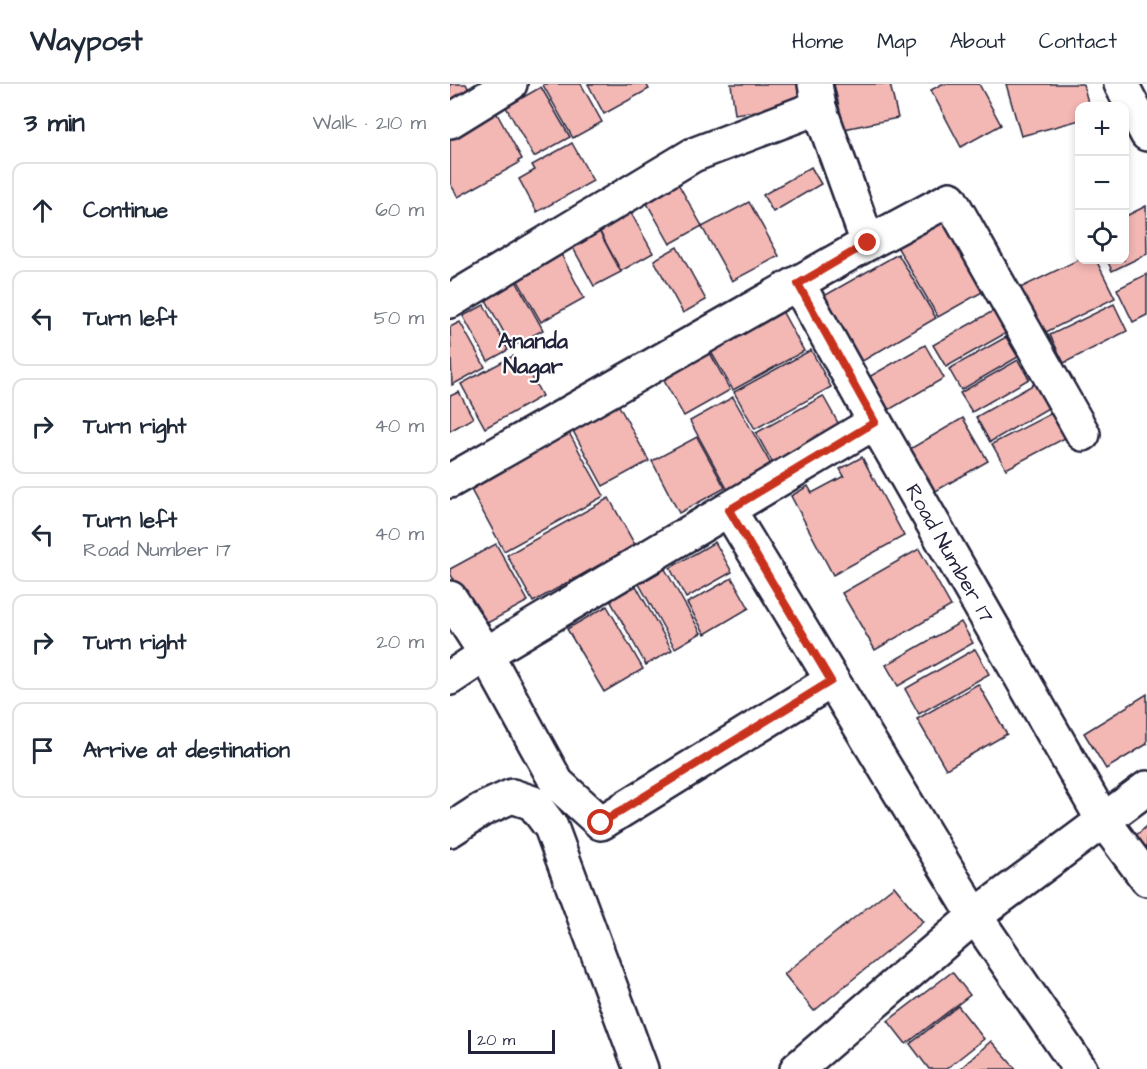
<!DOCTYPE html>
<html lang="en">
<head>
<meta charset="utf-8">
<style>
	:root { --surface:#fff; --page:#f6f6f7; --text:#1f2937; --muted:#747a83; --line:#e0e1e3 }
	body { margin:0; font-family:"Architects Daughter",sans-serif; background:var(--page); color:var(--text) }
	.controls { position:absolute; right:18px; top:18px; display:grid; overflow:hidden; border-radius:12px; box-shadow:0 3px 9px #0003 }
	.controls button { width:54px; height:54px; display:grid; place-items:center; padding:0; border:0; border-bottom:2px solid var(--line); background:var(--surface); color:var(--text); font:30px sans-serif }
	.scale { position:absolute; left:18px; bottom:15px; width:87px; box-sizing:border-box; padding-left:6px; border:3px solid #22223b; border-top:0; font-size:16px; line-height:21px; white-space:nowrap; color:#22223b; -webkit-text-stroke:4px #fff; paint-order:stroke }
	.stop { position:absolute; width:18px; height:18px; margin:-14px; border:4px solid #c8321e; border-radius:50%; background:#fff }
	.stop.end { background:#c8321e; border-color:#fff; box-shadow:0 2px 6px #0008 }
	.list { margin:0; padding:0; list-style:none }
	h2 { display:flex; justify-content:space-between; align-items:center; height:78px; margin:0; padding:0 24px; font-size:26px }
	h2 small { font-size:20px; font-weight:400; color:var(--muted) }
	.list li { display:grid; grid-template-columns:39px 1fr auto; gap:18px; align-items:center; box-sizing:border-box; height:96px; margin:0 12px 12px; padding:0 12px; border:2px solid var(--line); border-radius:12px }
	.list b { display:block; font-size:22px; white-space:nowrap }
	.list p { margin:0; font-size:20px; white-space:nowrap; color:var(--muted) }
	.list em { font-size:20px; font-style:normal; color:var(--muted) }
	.icon { flex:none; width:33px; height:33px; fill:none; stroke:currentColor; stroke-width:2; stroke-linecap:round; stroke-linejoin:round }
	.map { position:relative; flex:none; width:697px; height:985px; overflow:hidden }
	header { display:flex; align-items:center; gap:36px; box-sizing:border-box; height:84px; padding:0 30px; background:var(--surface); border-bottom:2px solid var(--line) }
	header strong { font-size:28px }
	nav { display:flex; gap:33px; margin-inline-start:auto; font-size:21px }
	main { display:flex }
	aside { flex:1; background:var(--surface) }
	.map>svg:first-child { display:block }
</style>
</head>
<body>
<header>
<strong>Waypost</strong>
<nav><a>Home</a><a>Map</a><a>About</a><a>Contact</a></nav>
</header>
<main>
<aside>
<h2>3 min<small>Walk · 210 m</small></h2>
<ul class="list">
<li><svg class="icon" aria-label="ahead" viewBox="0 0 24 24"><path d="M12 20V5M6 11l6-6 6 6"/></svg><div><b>Continue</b></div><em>60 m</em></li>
<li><svg class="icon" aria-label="left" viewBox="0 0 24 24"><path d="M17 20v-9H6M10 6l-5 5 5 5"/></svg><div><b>Turn left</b></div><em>50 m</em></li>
<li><svg class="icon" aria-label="right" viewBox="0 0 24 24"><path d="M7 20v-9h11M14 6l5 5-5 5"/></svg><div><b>Turn right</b></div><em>40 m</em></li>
<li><svg class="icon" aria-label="left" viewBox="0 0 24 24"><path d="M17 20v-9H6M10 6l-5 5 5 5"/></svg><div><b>Turn left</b><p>Road Number 17</p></div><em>40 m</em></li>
<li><svg class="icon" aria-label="right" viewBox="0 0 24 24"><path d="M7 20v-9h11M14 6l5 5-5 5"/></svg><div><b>Turn right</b></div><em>20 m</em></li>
<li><svg class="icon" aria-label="arrive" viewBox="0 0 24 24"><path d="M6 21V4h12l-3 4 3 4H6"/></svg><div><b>Arrive at destination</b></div></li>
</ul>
</aside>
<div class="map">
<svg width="697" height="985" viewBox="0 0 697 985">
	<rect width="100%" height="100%" fill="#fff"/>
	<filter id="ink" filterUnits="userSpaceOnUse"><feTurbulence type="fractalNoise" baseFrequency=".0167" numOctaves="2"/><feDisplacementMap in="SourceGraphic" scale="12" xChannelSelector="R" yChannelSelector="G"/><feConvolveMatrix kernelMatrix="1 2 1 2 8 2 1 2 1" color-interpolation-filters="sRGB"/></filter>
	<g filter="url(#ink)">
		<g fill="#f3b7b4" stroke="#22223b" stroke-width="1.5">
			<path d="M 0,0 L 16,0 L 20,8 L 0,19 Z"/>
			<path d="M 95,0 L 131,0 L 152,38 L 123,54 L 93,1 Z"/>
			<path d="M 138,0 L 196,0 L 199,5 L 154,30 Z"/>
			<path d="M 281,0 L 351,0 L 353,20 L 285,30 Z"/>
			<path d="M 384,0 L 440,0 L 448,34 L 394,45 Z"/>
			<path d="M 492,0 L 529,0 L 551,41 L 511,63 L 481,6 Z"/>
			<path d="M 556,0 L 633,0 L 639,22 L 630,22 L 630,36 L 571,52 Z"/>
			<path d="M 91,3 L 120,53 L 84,73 L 56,23 Z"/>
			<path d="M 46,28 L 72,75 L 68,77 L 69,79 L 8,113 L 0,99 L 0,54 Z"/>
			<path d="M 122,59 L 143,97 L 87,128 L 69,95 L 85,86 L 82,81 Z"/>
			<path d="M 361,83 L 371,100 L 323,128 L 313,111 Z"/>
			<path d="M 226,96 L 252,142 L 220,160 L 194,114 Z"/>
			<path d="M 299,118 L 329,172 L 282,197 L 252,143 Z"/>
			<path d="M 696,122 L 697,170 L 662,187 L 657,176 L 674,176 L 674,133 Z"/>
			<path d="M 181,129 L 203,169 L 171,187 L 149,146 Z"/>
			<path d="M 492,133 L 534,207 L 488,233 L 445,159 Z"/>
			<path d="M 149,147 L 171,188 L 144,202 L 122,162 Z"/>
			<path d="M 227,163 L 256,216 L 233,229 L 204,176 Z"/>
			<path d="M 111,170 L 134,214 L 91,238 L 67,195 Z"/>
			<path d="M 448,170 L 486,234 L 404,282 L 367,216 Z"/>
			<path d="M 630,175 L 646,176 L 665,214 L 592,250 L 570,204 Z"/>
			<path d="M 697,190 L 697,231 L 683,238 L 667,205 Z"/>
			<path d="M 66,197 L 93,246 L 62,263 L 35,214 Z"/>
			<path d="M 664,220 L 677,247 L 614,279 L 600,251 Z"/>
			<path d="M 34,221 L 58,266 L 38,277 L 13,232 Z"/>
			<path d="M 332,227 L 354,267 L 283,306 L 260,266 Z"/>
			<path d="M 543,227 L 556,249 L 496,283 L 483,261 Z"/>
			<path d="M 10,238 L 35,283 L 2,301 L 0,243 Z"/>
			<path d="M 556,253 L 568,273 L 511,306 L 499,285 Z"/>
			<path d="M 475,261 L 494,294 L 430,331 L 410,298 Z"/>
			<path d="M 361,266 L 381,303 L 305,345 L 284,308 Z"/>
			<path d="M 260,269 L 280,306 L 234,332 L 213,295 Z"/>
			<path d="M 63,272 L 71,287 L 77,283 L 92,312 L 35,344 L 11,300 Z"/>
			<path d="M 568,276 L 579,295 L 522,328 L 510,309 Z"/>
			<path d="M 586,299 L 600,323 L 540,358 L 526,333 Z"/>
			<path d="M 9,308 L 23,334 L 0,347 L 0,312 Z"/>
			<path d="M 373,312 L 392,346 L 325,383 L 306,349 Z"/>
			<path d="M 283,313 L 324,386 L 280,410 L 240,337 Z"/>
			<path d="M 168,320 L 199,377 L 153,402 L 122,345 Z"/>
			<path d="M 604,328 L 617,353 L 556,385 L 542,360 Z"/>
			<path d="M 513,334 L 538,377 L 484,408 L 460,365 Z"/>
			<path d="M 118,347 L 154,412 L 54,467 L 19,402 Z"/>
			<path d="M 247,353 L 275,404 L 229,429 L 202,377 Z"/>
			<path d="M 412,373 L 454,452 L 383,491 L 341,412 L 358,402 L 362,409 L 394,392 L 390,385 Z"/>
			<path d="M 159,414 L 185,461 L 83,518 L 57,471 Z"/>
			<path d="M 265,458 L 282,488 L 236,514 L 220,484 Z"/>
			<path d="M 46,460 L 78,517 L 30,543 L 0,489 L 0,485 Z"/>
			<path d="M 469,465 L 501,522 L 425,566 L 392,509 Z"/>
			<path d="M 215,485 L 251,549 L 225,564 L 189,500 Z"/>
			<path d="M 282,494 L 299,524 L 255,550 L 237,519 Z"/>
			<path d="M 186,502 L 222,566 L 196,581 L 160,516 Z"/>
			<path d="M 157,522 L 193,585 L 154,608 L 117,545 Z"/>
			<path d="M 511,538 L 523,559 L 448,602 L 436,581 Z"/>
			<path d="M 525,565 L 539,590 L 469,630 L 455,605 Z"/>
			<path d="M 528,600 L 557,650 L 496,685 L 467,635 Z"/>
			<path d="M 697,610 L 697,660 L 656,685 L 634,649 Z"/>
			<path d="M 697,742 L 697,769 L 684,753 Z"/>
			<path d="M 444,802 L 473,838 L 364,927 L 334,890 Z"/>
			<path d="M 502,888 L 520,911 L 456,960 L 438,937 Z"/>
			<path d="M 508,922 L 534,955 L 496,985 L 479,985 L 460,960 Z"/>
			<path d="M 541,957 L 566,985 L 510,985 Z"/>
		</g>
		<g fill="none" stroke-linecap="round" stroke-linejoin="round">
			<defs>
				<g id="minor">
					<path d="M 365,0 L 369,23 L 418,159"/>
					<path d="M 671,0 L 697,50"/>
					<path d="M 0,37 L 60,0"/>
					<path id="s1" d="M 348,200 L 425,338 L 653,736 L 697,795"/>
					<path d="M 0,217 L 243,71 L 369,23"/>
					<path d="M 0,397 L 418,159 L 500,115 L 633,350"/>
					<path d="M 279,426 L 525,832 L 630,985"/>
					<path d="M 0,514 L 36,570 L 107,699 L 151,739 L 381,597"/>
					<path d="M 0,594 L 36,570 L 425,338"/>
					<path d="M 0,746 L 31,726 L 62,712 L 83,719 L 101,743 L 191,985"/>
					<path d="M 347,985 L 525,832 L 697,704"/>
				</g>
			</defs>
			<use href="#minor" stroke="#22223b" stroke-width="38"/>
			<use href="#minor" stroke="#fff" stroke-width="33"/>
		</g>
	</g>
	<g fill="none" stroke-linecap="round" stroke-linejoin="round" filter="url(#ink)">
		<path stroke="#c8321e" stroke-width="8" d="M 151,739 L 381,597 L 279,426 L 425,338 L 348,200 L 418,159"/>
	</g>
	<g text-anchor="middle" stroke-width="4.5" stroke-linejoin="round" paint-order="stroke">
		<g font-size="21" fill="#22223b" stroke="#fff">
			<text dy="7" stroke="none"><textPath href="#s1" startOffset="309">Road Number 17</textPath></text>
		</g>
		<g font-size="22" font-weight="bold" fill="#22223b" stroke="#fff">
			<text x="83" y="264">Ananda<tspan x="83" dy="25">Nagar</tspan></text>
		</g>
	</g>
</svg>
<div class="controls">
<button>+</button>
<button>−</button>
<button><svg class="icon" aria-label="locate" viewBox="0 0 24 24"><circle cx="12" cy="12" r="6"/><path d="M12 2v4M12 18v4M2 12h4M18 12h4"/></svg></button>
</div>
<div class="scale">20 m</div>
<div class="stop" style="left:151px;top:739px"></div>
<div class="stop end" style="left:418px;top:159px"></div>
</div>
</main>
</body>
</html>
